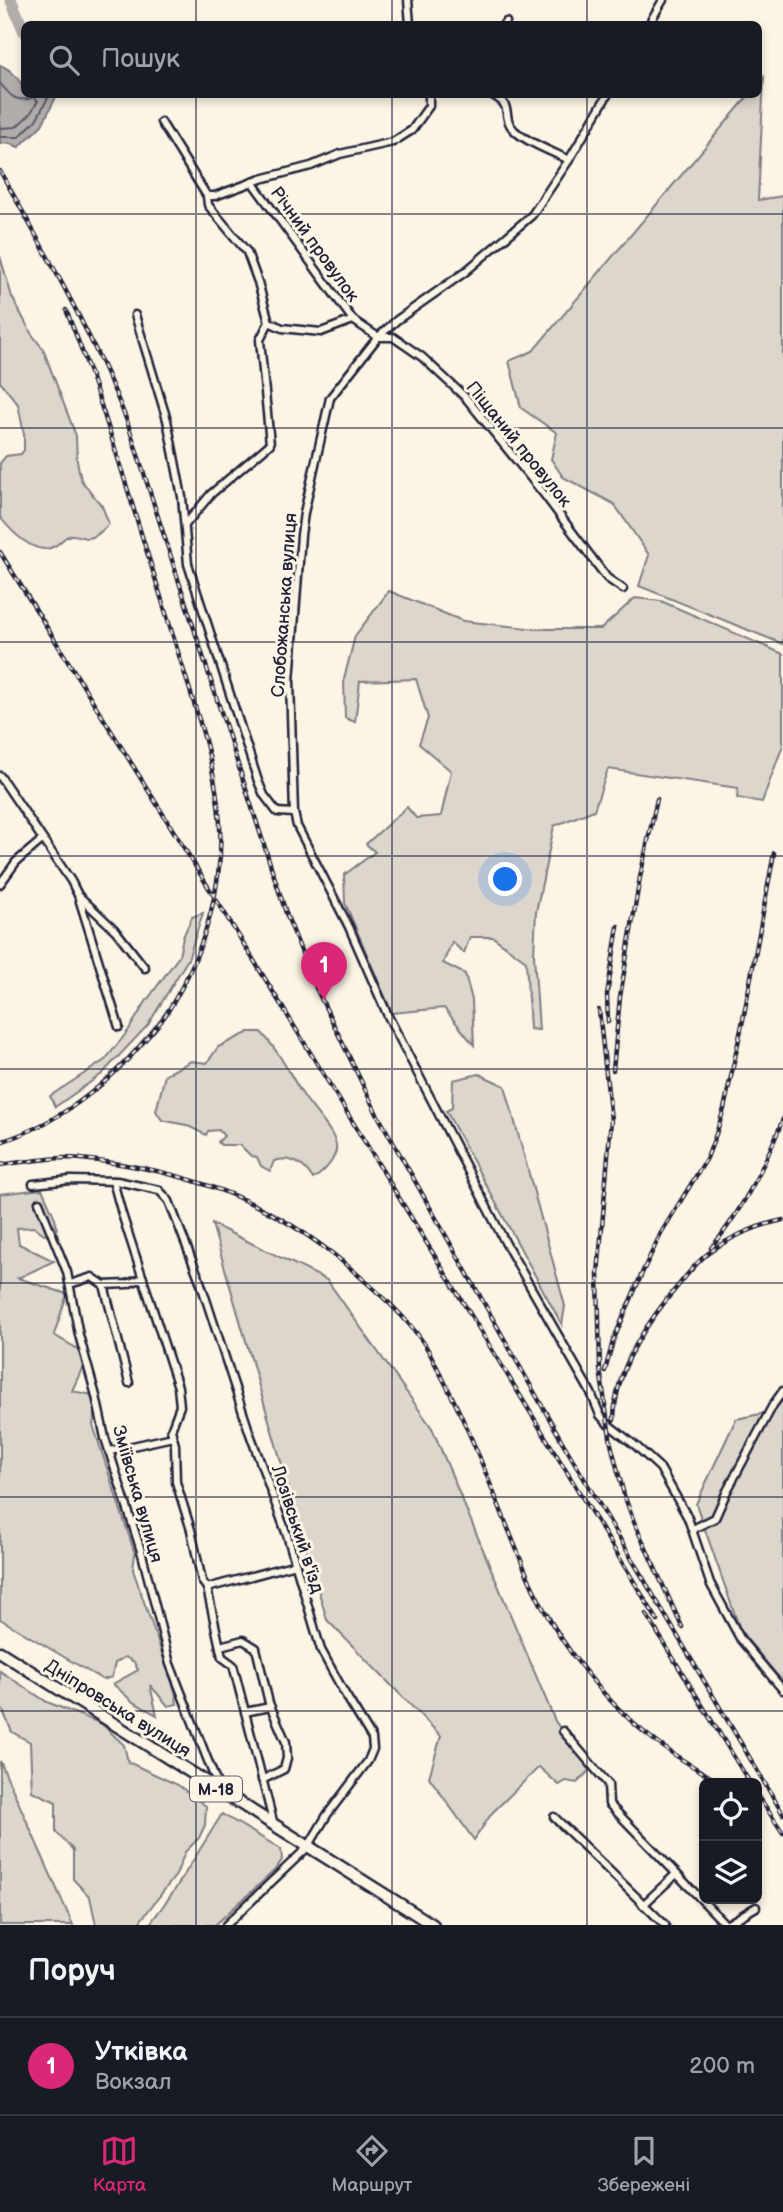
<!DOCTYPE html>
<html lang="uk">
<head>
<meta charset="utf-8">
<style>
	:root { --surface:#171b24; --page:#20242c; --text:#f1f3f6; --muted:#9ea1a6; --line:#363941; --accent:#db2777 }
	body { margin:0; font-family:"Balsamiq Sans",sans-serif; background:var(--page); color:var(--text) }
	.controls { position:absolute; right:21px; bottom:21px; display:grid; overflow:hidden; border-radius:10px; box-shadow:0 4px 10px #0003 }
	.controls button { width:63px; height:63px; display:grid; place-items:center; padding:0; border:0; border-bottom:2px solid var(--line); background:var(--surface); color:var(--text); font:35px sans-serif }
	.you { position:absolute; left:506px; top:880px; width:24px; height:24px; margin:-18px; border:5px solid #fff; border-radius:50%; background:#1a73e8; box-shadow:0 0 0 10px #1a73e833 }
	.badge { display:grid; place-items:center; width:46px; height:46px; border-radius:50%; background:var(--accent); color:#fff; font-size:23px; font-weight:700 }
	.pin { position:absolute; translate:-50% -58px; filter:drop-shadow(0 2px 4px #0008) }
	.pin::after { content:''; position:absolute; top:37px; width:24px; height:21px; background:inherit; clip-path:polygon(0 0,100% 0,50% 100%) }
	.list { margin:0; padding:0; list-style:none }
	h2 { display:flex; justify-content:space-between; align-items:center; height:91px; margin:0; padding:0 28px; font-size:30px }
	h2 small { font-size:23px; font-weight:400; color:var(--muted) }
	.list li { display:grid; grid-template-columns:46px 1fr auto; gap:21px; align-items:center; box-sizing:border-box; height:98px; padding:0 28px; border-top:2px solid var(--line) }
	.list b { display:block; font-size:26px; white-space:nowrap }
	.list p { margin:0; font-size:23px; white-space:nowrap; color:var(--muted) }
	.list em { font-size:23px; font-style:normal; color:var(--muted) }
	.icon { flex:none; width:38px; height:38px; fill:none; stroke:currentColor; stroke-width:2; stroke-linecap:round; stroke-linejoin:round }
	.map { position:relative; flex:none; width:783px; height:1925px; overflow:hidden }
	.search { position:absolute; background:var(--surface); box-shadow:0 4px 10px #0003; left:21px; right:21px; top:21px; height:77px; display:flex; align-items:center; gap:18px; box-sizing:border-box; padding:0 24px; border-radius:10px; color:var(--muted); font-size:26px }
	.sheet { height:189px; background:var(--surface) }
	nav { display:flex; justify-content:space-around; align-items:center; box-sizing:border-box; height:98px; border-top:2px solid var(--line); background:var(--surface); font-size:19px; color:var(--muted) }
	nav a { display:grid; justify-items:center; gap:4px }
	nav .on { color:var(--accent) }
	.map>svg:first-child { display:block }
</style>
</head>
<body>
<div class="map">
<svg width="783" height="1925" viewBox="0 0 783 1925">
	<rect width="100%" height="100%" fill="#fcf5e5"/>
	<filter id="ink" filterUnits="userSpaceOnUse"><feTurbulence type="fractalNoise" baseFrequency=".0143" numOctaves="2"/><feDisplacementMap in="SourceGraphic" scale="14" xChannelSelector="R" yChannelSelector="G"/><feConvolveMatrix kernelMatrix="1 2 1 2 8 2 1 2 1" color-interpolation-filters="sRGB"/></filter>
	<g filter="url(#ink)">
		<g fill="#dcd6cc" stroke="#7f7c84" stroke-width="2">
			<path d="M 764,77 L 758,200 L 783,196 L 783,644 L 639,586 L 649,555 L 614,504 L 563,477 L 551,459 L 557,433 L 521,408 L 509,361 L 533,351 L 749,95 L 758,94 L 759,83 Z"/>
			<path d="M 0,256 L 12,297 L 31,333 L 43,349 L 76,436 L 77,461 L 81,480 L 102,506 L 109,524 C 104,529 96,538 87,538 C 81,538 77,534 71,535 C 63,537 60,544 53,547 C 34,556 10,530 0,517 L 0,463 L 6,456 L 21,454 L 24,450 L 24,434 L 18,404 L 0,382 Z"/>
			<path d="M 389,591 L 463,621 L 536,629 L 601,629 L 635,598 L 661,601 L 783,654 L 783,745 L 762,802 L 737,798 L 738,788 L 608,769 L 594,810 L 554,826 L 536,912 L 534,954 L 539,1030 L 530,1029 L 526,961 L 493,937 L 470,937 L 464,953 L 452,942 L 443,963 L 465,974 L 472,1000 L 474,1045 L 444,1008 L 392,1013 L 345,903 L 344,875 L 375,852 L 366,844 L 407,807 L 416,818 L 441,816 L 451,771 L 419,744 L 428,718 L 416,679 L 360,681 L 355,722 L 345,718 L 344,679 L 355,636 Z"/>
			<path d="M 203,913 L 188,959 L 148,1025 L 102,1074 L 55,1107 L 50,1096 L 105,1060 L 128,1031 L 145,1003 L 179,956 L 183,937 L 192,917 Z"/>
			<path d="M 249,1032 L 261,1032 C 279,1051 289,1073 303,1095 C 311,1108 334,1131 336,1145 C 338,1158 323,1173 313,1179 C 304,1164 292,1156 274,1161 L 270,1171 L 261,1166 L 257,1157 L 251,1156 L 240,1145 L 221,1145 L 218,1142 L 224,1136 L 219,1130 L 208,1131 L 206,1135 L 186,1125 L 162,1120 L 156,1111 L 165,1075 L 191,1061 L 207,1063 L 218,1047 Z"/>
			<path d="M 479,1074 L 505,1086 L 565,1306 L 562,1325 L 446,1111 L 452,1108 L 453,1080 Z"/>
			<path d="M 42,1189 L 55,1218 L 59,1244 L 34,1227 L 17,1228 L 19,1244 L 54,1261 L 18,1278 L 67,1294 L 54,1335 L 88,1355 L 72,1391 L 98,1396 L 93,1425 L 135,1554 L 133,1570 L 175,1691 L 177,1704 L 168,1706 L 150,1685 L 157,1715 L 133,1702 L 113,1684 L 138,1670 L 134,1662 L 125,1657 L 115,1663 L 112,1677 L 103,1680 L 0,1619 L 0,1194 Z"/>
			<path d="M 212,1224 L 327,1280 L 432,1428 L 555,1721 L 590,1770 L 577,1783 L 566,1781 L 559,1785 L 539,1767 L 492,1813 L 474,1840 L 429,1777 L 441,1736 L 327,1620 Z"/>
			<path d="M 783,1395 L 783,1682 L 741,1632 L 696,1504 L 736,1419 L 765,1413 L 773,1399 Z"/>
			<path d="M 0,1671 L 47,1702 L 102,1724 L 124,1745 L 128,1762 L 178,1785 L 206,1806 L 205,1825 L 199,1838 L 185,1852 L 176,1875 L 137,1925 L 96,1925 L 90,1897 L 73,1879 L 73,1850 L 56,1832 L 56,1802 L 32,1791 L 30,1742 L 12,1732 L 0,1704 Z"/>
			<path d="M 0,1761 L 73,1925 L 0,1925 Z"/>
			<path d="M 222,1814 L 281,1849 L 282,1860 L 274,1871 L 215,1925 L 149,1925 L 174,1891 Z"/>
		</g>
		<path fill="#b2adab" stroke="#78757e" stroke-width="2" d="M 0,65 C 11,69 24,83 24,94 L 46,97 L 49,95 L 57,95 L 42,125 L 19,147 L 8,143 L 0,144 Z"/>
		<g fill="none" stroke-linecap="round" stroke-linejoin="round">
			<g stroke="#5c5a68" stroke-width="2">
				<path d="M 0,83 C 10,96 17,104 34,97 L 38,101 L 30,114 L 16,127 L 0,128"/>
				<path d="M 0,137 L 19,137 L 36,120 L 50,94"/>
			</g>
			<path stroke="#b2adab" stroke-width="12" d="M 11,0 L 24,31"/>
			<defs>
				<g id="minor">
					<path d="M 408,0 L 410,24"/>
					<path d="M 504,24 L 506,22"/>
					<path d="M 649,24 L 663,0"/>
					<path d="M 491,94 C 516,107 500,115 514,130 C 526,142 553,152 569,160"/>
					<path d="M 608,94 L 569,160 L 532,215 L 465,272 L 397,320 L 378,337 L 330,398 L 304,513 L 301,535 L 290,681 L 294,813 L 297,826 L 349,927 L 388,1016 L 506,1244 L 591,1393 L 600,1415 L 609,1425 L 636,1446 L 660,1468 L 688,1518 L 710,1583 L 741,1640 L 783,1690"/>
					<path d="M 161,122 L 207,196 L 208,205 L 247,252 L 258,282 L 269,322 L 260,340 L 270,444 L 211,494 L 185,525"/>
					<path d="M 252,182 L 353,320 L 321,332 L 282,328 L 269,322"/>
					<path d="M 207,196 L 215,196 L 261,179 L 311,166 L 340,154 L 393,142 L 412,130 L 429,106 L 429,94"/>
					<path d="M 135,315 L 167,420 L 182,497 L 188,564 L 258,781 L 264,795 L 277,812 L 294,813"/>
					<path d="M 353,320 L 378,337 L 393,337 L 422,357 L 466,398 L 543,493 L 607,578 L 623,589"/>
					<path d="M 0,776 L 71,881 L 78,895 L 119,1027"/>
					<path d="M 0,884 L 16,862 L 42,840"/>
					<path d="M 80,897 L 116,931 L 145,968"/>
					<path d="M 113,1181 L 122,1214 L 178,1387 L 180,1406 L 171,1430 L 175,1445 L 176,1482 L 191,1530 L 202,1581 L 207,1588 L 222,1657 L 233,1665 L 274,1825"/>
					<path d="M 33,1184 L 71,1180 L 117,1181 L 159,1190 L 169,1201 L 200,1281 L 250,1434 L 287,1535 L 321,1650 L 345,1694 L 372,1738 L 373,1749 L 368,1761 L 327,1815 L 308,1847 L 226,1925"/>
					<path d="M 39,1202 L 67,1272 L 79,1335 L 96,1396 L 105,1438 L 142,1554 L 170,1664 L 219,1789"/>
					<path d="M 70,1284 L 92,1277 L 104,1285 L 127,1284 L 143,1278"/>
					<path d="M 104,1285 L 129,1383"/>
					<path d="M 110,1451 L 173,1437"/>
					<path d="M 693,1529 L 715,1518 L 727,1491 L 773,1405 L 783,1391"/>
					<path d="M 207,1588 L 296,1564"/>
					<path d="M 220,1646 L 243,1640 L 256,1648 L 269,1703 L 286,1742 L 287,1758 L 284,1769 L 262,1780"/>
					<path d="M 245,1712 L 270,1707"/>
					<path d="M 563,1731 L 608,1784 L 609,1804 L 726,1925"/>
					<path d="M 554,1817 L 665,1925"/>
					<path d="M 643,1905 L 676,1874"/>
					<path d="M 726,1925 L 756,1907"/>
				</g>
				<path id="trunk" d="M 0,1652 L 433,1925"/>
			</defs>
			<use href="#minor" stroke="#22223b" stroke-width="11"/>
			<use href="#trunk" stroke="#22223b" stroke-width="15"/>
			<use href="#minor" stroke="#fcf5e5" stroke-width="6"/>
			<use href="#trunk" stroke="#fcf5e5" stroke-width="10"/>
			<defs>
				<g id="rail">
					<path d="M 0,171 C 46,253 92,334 127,421 L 287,916 L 316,988 L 376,1112 L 563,1443 L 783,1814"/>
					<path d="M 0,552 L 245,946 L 658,1621"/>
					<path d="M 599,1010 L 611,1120 L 598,1274 L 600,1369 L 611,1444 L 624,1495 L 634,1522 L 682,1627"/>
					<path d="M 608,1022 L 607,995 L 618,926"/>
					<path d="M 613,1070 L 620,997 L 640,877 L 657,799"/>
					<path d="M 0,1142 C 57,1124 107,1086 145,1040 C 153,1031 162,1021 168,1011 C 206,951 228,875 218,804 C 213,762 200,722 187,681 C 175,643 163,604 151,565 C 124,480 100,392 66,310"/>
					<path d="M 0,1165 C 21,1162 42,1159 63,1158 C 84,1158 106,1162 126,1165 C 216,1180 289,1214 357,1274 C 381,1295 405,1316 423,1342 C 430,1352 435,1364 441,1375 C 460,1411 476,1448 491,1486 C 505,1520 518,1555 533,1588 C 555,1635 589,1681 626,1716 C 653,1743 688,1764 721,1783"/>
					<path d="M 711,1248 C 743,1210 765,1165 783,1119"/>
					<path d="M 605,1371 L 613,1341 L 643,1271 L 661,1233 L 707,1158 L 716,1134 L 724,1109 L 743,1020 L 774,853"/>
					<path d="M 614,1420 C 615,1369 645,1325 677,1287 C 687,1275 697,1261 710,1252 C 730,1237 758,1225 783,1220"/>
					<path d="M 646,1614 L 750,1783"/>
					<path d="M 757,1794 L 783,1833"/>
				</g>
			</defs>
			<use href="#rail" stroke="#22223b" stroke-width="4.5"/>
			<use href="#rail" stroke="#fcf5e5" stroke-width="2" stroke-dasharray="5" stroke-linecap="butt"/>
		</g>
	</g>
	<path fill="none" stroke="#22223b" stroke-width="2" stroke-opacity="0.55" d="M 196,0 L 196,24M 392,0 L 392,24M 587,0 L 587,24M 196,94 L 196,1925M 392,94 L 392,1925M 587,94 L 587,1925M 0,214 L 783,214M 0,428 L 783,428M 0,642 L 783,642M 0,856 L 783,856M 0,1069 L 783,1069M 0,1283 L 783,1283M 0,1497 L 783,1497M 0,1711 L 783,1711"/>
	<g text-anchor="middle" stroke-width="6" stroke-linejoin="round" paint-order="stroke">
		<rect fill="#fcf5e5" stroke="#63616e" stroke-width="2" x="190" y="1776.5" width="52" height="25" rx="5"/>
		<g font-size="16" font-weight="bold" fill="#22223b">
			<text x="216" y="1795">М-18</text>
		</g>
		<g font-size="18" fill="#22223b" stroke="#fcf5e5">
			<text transform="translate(315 244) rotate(54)" y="6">Річний провулок</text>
			<text transform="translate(519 444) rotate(51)" y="6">Піщаний провулок</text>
			<text transform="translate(284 605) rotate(-86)" y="6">Слобожанська вулиця</text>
			<text transform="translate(138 1494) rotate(74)" y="6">Зміївська вулиця</text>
			<text transform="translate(298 1529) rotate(72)" y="6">Лозівський в'їзд</text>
			<text transform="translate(118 1708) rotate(32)" y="6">Дніпровська вулиця</text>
		</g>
	</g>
</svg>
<div class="controls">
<button><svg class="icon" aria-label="locate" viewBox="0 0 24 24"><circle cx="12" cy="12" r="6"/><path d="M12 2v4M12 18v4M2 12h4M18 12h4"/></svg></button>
<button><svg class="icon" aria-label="layers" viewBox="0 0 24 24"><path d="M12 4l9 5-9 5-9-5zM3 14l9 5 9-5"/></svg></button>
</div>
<div class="you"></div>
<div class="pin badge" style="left:324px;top:1000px">1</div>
<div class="search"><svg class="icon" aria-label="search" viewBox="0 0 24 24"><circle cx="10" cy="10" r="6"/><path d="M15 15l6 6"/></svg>Пошук</div>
</div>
<section class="sheet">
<h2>Поруч<small></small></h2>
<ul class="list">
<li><span class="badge">1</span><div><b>Уткiвка</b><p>Вокзал</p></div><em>200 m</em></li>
</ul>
</section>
<nav>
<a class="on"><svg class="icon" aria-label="map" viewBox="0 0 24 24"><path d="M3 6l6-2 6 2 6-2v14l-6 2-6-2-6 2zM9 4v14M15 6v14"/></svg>Карта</a>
<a><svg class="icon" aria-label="directions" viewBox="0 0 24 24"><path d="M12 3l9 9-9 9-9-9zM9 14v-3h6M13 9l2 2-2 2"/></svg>Маршрут</a>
<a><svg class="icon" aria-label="saved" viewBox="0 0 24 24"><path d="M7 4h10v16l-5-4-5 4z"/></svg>Збережені</a>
</nav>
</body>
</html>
